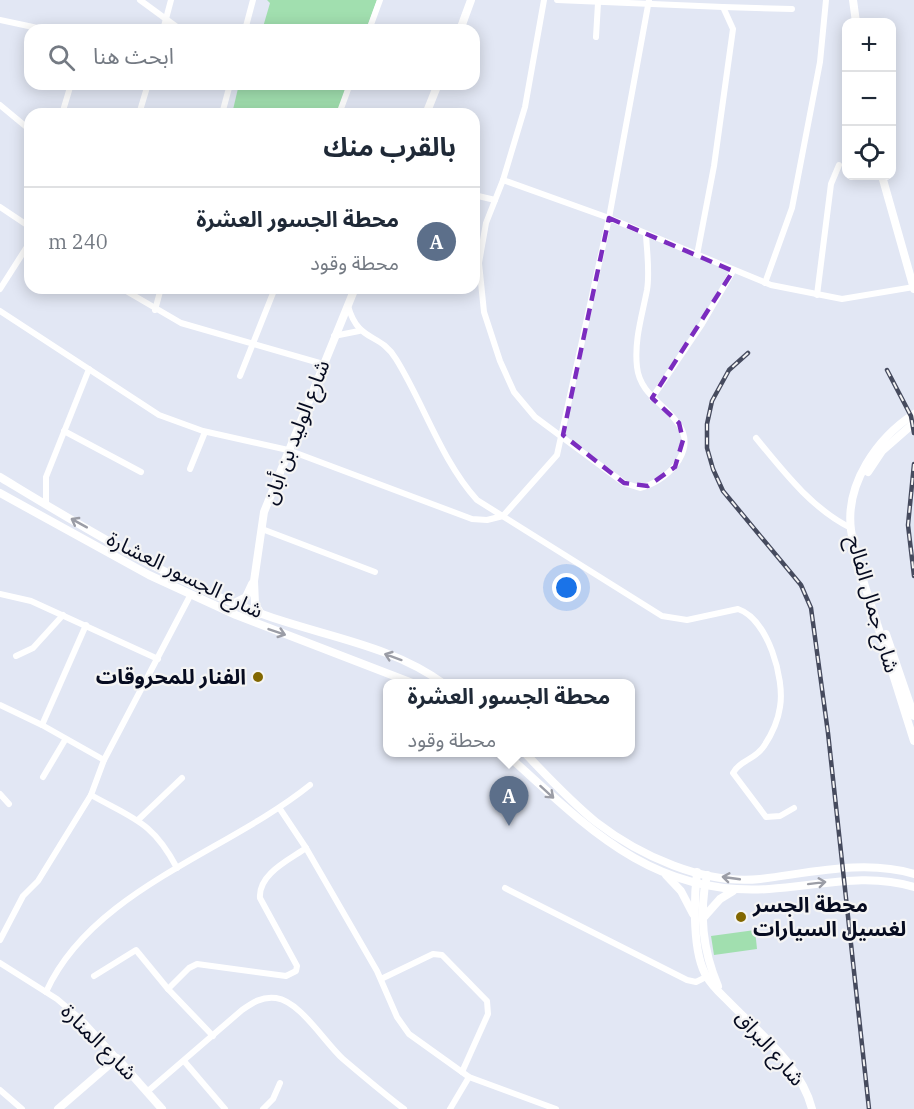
<!DOCTYPE html>
<html lang="ar">
<head>
<meta charset="utf-8">
<style>
	:root { --surface:#fff; --page:#f2f2f3; --text:#1f2937; --muted:#747a83; --line:#e0e1e3; --accent:#111827 }
	body { margin:0; font-family:"IBM Plex Serif","Noto Sans Arabic",serif; background:var(--page); color:var(--text); direction:rtl }
	.controls { position:absolute; right:18px; top:18px; display:grid; overflow:hidden; border-radius:12px; box-shadow:0 3px 15px #0003 }
	.controls button { width:54px; height:54px; display:grid; place-items:center; padding:0; border:0; border-bottom:2px solid var(--line); background:var(--surface); color:var(--text); font:30px sans-serif }
	.you { position:absolute; left:567px; top:588px; width:21px; height:21px; margin:-15px; border:4px solid #fff; border-radius:50%; background:#1a73e8; box-shadow:0 0 0 9px #1a73e833 }
	.badge { display:grid; place-items:center; width:39px; height:39px; border-radius:50%; background:var(--accent); color:#fff; font-size:20px; font-weight:700 }
	.pin { position:absolute; translate:-50% -50px; filter:drop-shadow(0 2px 3px #0008) }
	.pin::after { content:''; position:absolute; top:32px; width:21px; height:18px; background:inherit; clip-path:polygon(0 0,100% 0,50% 100%) }
	.popup { position:absolute; left:383px; top:679px; width:252px; height:78px; box-sizing:border-box; display:grid; place-content:center; border-radius:12px; background:var(--surface); filter:drop-shadow(0 2px 4px #0005); font-size:20px; white-space:nowrap; color:var(--muted) }
	.popup b { font-size:22px; color:var(--text) }
	.popup::after { content:''; position:absolute; left:50%; top:100%; margin-left:-12px; border:12px solid transparent; border-top-color:var(--surface) }
	.list { margin:0; padding:0; list-style:none }
	h2 { display:flex; justify-content:space-between; align-items:center; height:78px; margin:0; padding:0 24px; font-size:26px }
	h2 small { font-size:20px; font-weight:400; color:var(--muted) }
	.list li { display:grid; grid-template-columns:39px 1fr auto; gap:18px; align-items:center; box-sizing:border-box; height:108px; padding:0 24px; border-top:2px solid var(--line) }
	.list b { display:block; font-size:22px; white-space:nowrap }
	.list p { margin:0; font-size:20px; white-space:nowrap; color:var(--muted) }
	.list em { font-size:20px; font-style:normal; color:var(--muted) }
	.icon { flex:none; width:33px; height:33px; fill:none; stroke:currentColor; stroke-width:2; stroke-linecap:round; stroke-linejoin:round }
	.map { position:relative; flex:none; width:914px; height:1109px; overflow:hidden; direction:ltr }
	.search { position:absolute; background:var(--surface); box-shadow:0 3px 15px #0003; left:24px; top:24px; width:456px; height:66px; display:flex; align-items:center; gap:15px; box-sizing:border-box; padding:0 21px; border-radius:18px; color:var(--muted); font-size:22px }
	.panel { position:absolute; background:var(--surface); box-shadow:0 3px 15px #0003; left:24px; top:108px; width:456px; height:186px; border-radius:18px; direction:rtl }
	.map>svg:first-child { display:block }
</style>
</head>
<body>
<div class="map">
<svg width="914" height="1109" viewBox="0 0 914 1109">
	<rect width="100%" height="100%" fill="#e2e7f4"/>
	<g fill="#a1dfaf">
		<path d="M 267,0 L 377,0 L 366,30 L 257,30 L 263,27 L 270,3 Z"/>
		<path d="M 239,84 L 347,84 L 337,114 L 232,114 Z"/>
		<path d="M 755,930 L 757,949 L 714,955 L 711,936 Z"/>
	</g>
	<g fill="none" stroke-linecap="round" stroke-linejoin="round">
		<g stroke="#fff" stroke-width="6">
			<path d="M 140,0 L 181,30"/>
			<path d="M 544,0 L 525,107 L 503,180 L 486,223 L 479,263 L 484,312 L 500,361 L 514,392 L 535,417 L 624,483 L 640,488 C 664,483 698,452 679,425 C 666,404 640,395 637,367 C 634,340 642,316 647,290 C 650,272 647,253 646,235"/>
			<path d="M 557,0 L 723,7 L 733,29 L 714,166 L 697,255"/>
			<path d="M 723,7 L 792,9"/>
			<path d="M 0,20 L 47,30"/>
			<path d="M 163,30 L 171,0"/>
			<path d="M 245,30 L 253,0"/>
			<path d="M 369,30 L 380,0"/>
			<path d="M 596,37 L 598,3"/>
			<path d="M 0,105 L 30,130"/>
			<path d="M 62,114 L 71,84"/>
			<path d="M 139,114 L 148,84"/>
			<path d="M 222,114 L 230,84"/>
			<path d="M 339,114 L 350,84"/>
			<path d="M 503,180 L 609,218 L 771,285 L 842,299 L 914,287"/>
			<path d="M 474,195 L 495,200"/>
			<path d="M 0,207 L 30,227"/>
			<path d="M 765,283 L 792,208 L 820,62 L 826,0"/>
			<path d="M 121,288 L 181,323 L 323,364"/>
			<path d="M 0,289 L 30,242"/>
			<path d="M 817,295 L 831,184 L 839,165"/>
			<path d="M 348,306 C 359,344 379,331 396,359 C 424,404 441,460 477,500 L 662,616 L 687,620 L 738,609 C 768,619 785,679 780,707 C 778,721 772,734 764,746 C 756,759 739,761 733,773 L 766,817 L 780,816 L 794,808"/>
			<path d="M 155,310 L 161,288"/>
			<path d="M 0,311 L 159,415 L 203,431 L 288,450 L 472,519 L 487,520 L 503,516 L 557,455 L 609,218 L 649,0"/>
			<path d="M 334,336 L 359,331"/>
			<path d="M 240,376 L 275,288"/>
			<path d="M 652,398 L 702,324 L 733,271"/>
			<path d="M 64,431 L 141,472"/>
			<path d="M 756,438 C 783,471 812,509 851,528"/>
			<path d="M 190,469 L 205,432"/>
			<path d="M 46,504 L 46,477 L 89,369"/>
			<path d="M 262,529 L 375,572"/>
			<path d="M 0,594 L 31,601 L 158,659"/>
			<path d="M 16,656 L 33,648 L 63,615"/>
			<path d="M 0,705 L 42,725 L 104,760"/>
			<path d="M 42,725 L 86,625"/>
			<path d="M 43,777 L 65,740"/>
			<path d="M 0,794 L 9,804"/>
			<path d="M 91,795 C 134,819 153,822 177,868"/>
			<path d="M 280,809 L 306,848 L 377,971 L 397,1017 L 409,1034 L 469,1077 L 556,1109"/>
			<path d="M 139,819 L 182,778"/>
			<path d="M 505,888 L 687,980 L 696,982 L 706,977"/>
			<path d="M 0,940 L 23,896 L 38,881 L 91,795 L 104,760 L 191,594"/>
			<path d="M 0,963 L 57,999 L 84,1022 L 117,1058"/>
			<path d="M 94,976 L 136,950 L 168,989"/>
			<path d="M 381,979 L 433,954 L 442,955 L 487,1001 L 488,1014 L 462,1072"/>
			<path d="M 46,992 C 92,890 227,852 310,785"/>
			<path d="M 213,1036 L 168,989 L 189,968 L 197,964 L 286,976 L 296,971 L 297,966 L 260,898 C 258,874 289,860 306,848"/>
			<path d="M 184,1061 L 225,1109"/>
			<path d="M 0,1090 L 22,1109"/>
			<path d="M 148,1091 L 242,1010 C 252,1003 262,996 276,998 C 300,1001 325,1043 343,1059 C 363,1076 383,1093 404,1109"/>
			<path d="M 263,1109 L 273,1099 L 280,1083"/>
			<path d="M 450,1109 L 469,1077"/>
		</g>
		<g stroke="#fff" stroke-width="8">
			<path d="M 853,0 L 856,22"/>
			<path d="M 460,30 L 471,0"/>
			<path d="M 426,114 L 438,84"/>
			<path d="M 882,176 L 914,289"/>
			<path d="M 914,414 C 877,438 845,484 851,530 C 855,558 865,586 874,614 C 887,656 901,699 914,741"/>
			<path d="M 868,472 L 882,451 L 914,423"/>
			<path d="M 0,477 C 83,527 170,581 262,614 C 322,636 392,645 444,684"/>
			<path d="M 0,493 L 149,575 L 236,615 L 415,684"/>
			<path d="M 234,603 L 246,597 L 252,584"/>
			<path d="M 261,614 L 255,604 L 254,581 L 264,512 L 355,288"/>
			<path d="M 886,634 L 914,716"/>
			<path d="M 504,752 C 585,825 651,897 769,889 C 818,886 866,872 914,887"/>
			<path d="M 524,752 C 547,776 570,801 596,822 C 640,856 704,885 760,879 C 810,873 865,859 914,874"/>
			<path d="M 697,872 C 694,899 692,954 707,977 C 712,986 721,994 728,1001 C 759,1033 801,1065 812,1109"/>
			<path d="M 666,875 L 681,891 L 693,914"/>
			<path d="M 707,875 C 699,912 703,951 718,986"/>
			<path d="M 704,917 L 720,899 L 733,891"/>
			<path d="M 58,1109 L 117,1058 L 162,1109"/>
		</g>
		<defs>
			<g id="rail">
				<path d="M 748,353 L 729,370 L 712,401 L 707,424 L 707,448 L 713,469 L 723,491 L 801,585 L 811,608 L 828,733 L 869,1109"/>
				<path d="M 887,370 L 911,416 L 914,433"/>
				<path d="M 914,464 L 908,525 L 914,576"/>
			</g>
		</defs>
		<use href="#rail" stroke="#464b5e" stroke-width="4.5"/>
		<use href="#rail" stroke="#f4f4f4" stroke-width="2" stroke-dasharray="7" stroke-linecap="butt"/>
	</g>
	<defs><path id="oneway-shaft" d="M-6 0H5M1.5-3L5.5 0L1.5 3" fill="none" stroke-width="1.6" stroke-linecap="round" stroke-linejoin="round" transform="scale(1.5)"/></defs>
	<g stroke="#9b9da6">
		<use href="#oneway-shaft" transform="translate(79 523) rotate(-151)"/>
		<use href="#oneway-shaft" transform="translate(277 632) rotate(19)"/>
		<use href="#oneway-shaft" transform="translate(393 657) rotate(-160)"/>
		<use href="#oneway-shaft" transform="translate(547 792) rotate(42)"/>
		<use href="#oneway-shaft" transform="translate(731 878) rotate(-172)"/>
		<use href="#oneway-shaft" transform="translate(817 883) rotate(-7)"/>
	</g>
	<path fill="none" stroke="#7b2cbf" stroke-width="4.5" stroke-dasharray="12 8" stroke-linejoin="round" d="M 609,218 L 733,271 L 652,398 L 679,423 L 683,440 L 675,467 L 648,486 L 624,483 L 563,435 Z"/>
	<g fill="#826700" stroke="#f4f4f4" stroke-width="2">
		<circle cx="258" cy="677" r="6"/>
		<circle cx="741" cy="917" r="6"/>
	</g>
	<g text-anchor="middle" stroke-width="4.5" stroke-linejoin="round" paint-order="stroke">
		<g font-size="21" fill="#060b20" stroke="#f4f4f4">
			<text transform="translate(296 432) rotate(-69)" y="7">شارع الوليد بن أبان</text>
			<text transform="translate(185 575) rotate(26)" y="7">شارع الجسور العشارة</text>
			<text transform="translate(873 604) rotate(74)" y="7">شارع جمال الفالح</text>
			<text transform="translate(99 1042) rotate(45)" y="7">شارع المنارة</text>
			<text transform="translate(770 1048) rotate(49)" y="7">شارع البراق</text>
		</g>
		<g font-size="21" font-weight="bold" fill="#060b20" stroke="#f4f4f4" text-anchor="end">
			<text x="246" y="684">الفنار للمحروقات</text>
			<text x="753" y="912" text-anchor="start">محطة الجسر<tspan x="753" dy="24">لغسيل السيارات</tspan></text>
		</g>
	</g>
</svg>
<div class="controls">
<button>+</button>
<button>−</button>
<button><svg class="icon" aria-label="locate" viewBox="0 0 24 24"><circle cx="12" cy="12" r="6"/><path d="M12 2v4M12 18v4M2 12h4M18 12h4"/></svg></button>
</div>
<div class="you"></div>
<div class="pin badge" style="left:509px;top:826px;background:#5c6f8a">A</div>
<div class="popup"><b>محطة الجسور العشرة</b>محطة وقود</div>
<div class="search"><svg class="icon" aria-label="search" viewBox="0 0 24 24"><circle cx="10" cy="10" r="6"/><path d="M15 15l6 6"/></svg>ابحث هنا</div>
<section class="panel">
<h2>بالقرب منك<small></small></h2>
<ul class="list">
<li><span class="badge" style="background:#5c6f8a">A</span><div><b>محطة الجسور العشرة</b><p>محطة وقود</p></div><em>240 m</em></li>
</ul>
</section>
</div>
</body>
</html>
